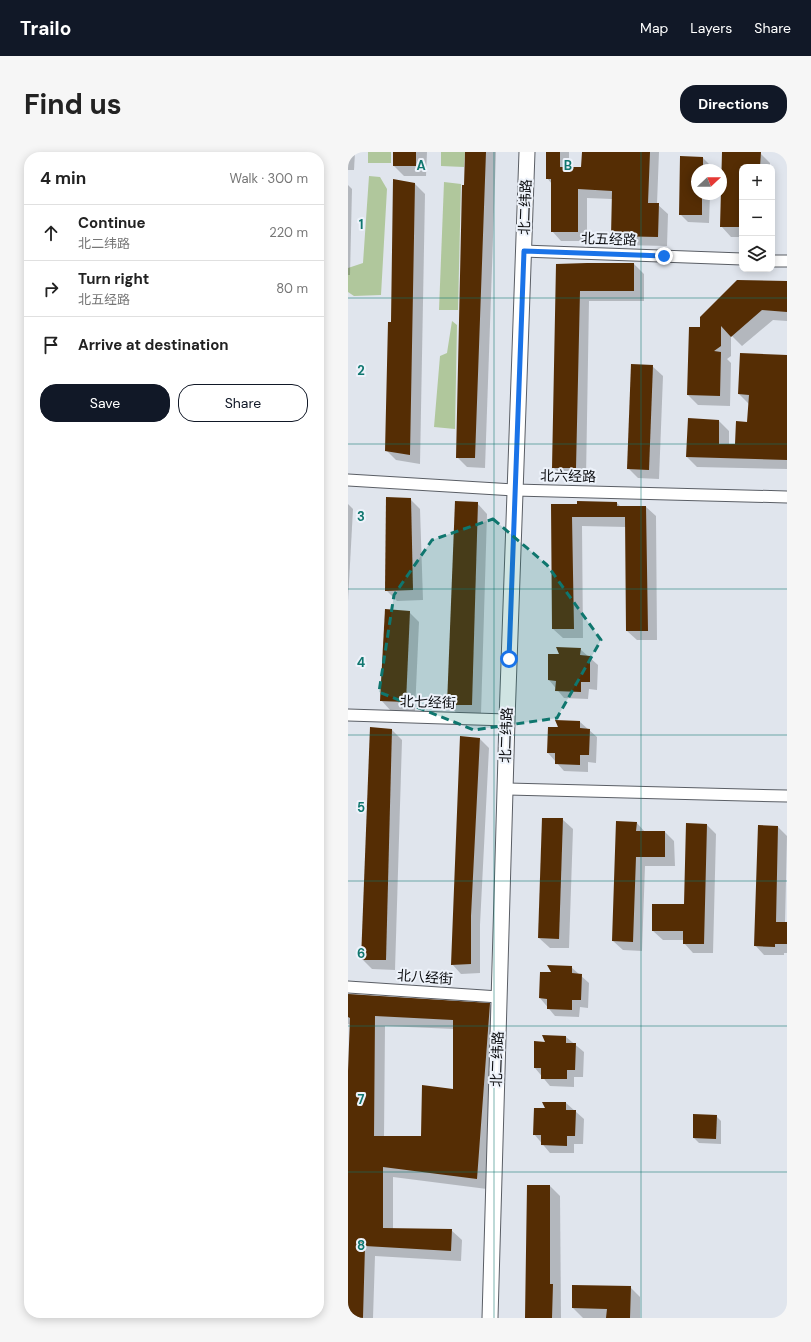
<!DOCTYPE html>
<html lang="en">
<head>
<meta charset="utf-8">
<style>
	:root { --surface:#fff; --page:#f6f6f6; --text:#222; --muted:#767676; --line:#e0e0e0; --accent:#111827 }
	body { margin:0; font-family:"DM Sans","Noto Sans SC",sans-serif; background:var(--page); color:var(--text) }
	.controls { position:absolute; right:12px; top:12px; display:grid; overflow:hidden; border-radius:8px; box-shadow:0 2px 10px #0003 }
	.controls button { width:36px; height:36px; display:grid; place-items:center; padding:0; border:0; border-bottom:1px solid var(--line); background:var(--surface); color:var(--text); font:20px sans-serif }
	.compass { position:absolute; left:343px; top:12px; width:36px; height:36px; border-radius:50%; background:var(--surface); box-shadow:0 2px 10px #0003; rotate:68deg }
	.stop { position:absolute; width:12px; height:12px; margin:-9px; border:3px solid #1a73e8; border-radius:50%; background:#fff }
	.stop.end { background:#1a73e8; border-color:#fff; box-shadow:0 1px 4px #0008 }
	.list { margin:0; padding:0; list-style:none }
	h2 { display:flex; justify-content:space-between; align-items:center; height:52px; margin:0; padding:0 16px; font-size:17px }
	h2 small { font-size:13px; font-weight:400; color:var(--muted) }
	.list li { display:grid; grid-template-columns:26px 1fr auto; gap:12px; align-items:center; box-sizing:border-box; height:56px; padding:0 16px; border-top:1px solid var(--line) }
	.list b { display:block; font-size:15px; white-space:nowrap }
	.list p { margin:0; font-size:13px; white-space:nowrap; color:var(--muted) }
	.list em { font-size:13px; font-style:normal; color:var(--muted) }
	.actions { display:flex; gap:8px; padding:12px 16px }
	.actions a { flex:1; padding:9px 0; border:1px solid var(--accent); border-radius:16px; text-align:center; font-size:14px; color:var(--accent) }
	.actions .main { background:var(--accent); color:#fff }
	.icon { flex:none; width:22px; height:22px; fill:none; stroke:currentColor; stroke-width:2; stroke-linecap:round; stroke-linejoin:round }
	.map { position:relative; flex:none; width:439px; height:1166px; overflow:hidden; border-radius:16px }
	header { display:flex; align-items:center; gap:24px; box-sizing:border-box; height:56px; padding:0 20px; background:var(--accent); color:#fff }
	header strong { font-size:19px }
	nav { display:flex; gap:22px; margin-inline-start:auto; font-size:14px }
	.intro { display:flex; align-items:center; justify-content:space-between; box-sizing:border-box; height:96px; padding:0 24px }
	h1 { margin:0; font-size:28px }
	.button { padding:10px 18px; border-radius:16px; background:var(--accent); color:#fff; font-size:14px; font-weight:700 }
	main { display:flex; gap:24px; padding:0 24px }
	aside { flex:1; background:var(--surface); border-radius:16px; box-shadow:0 2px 10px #0003 }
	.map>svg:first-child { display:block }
</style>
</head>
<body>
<header>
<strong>Trailo</strong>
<nav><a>Map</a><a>Layers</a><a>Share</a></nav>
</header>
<div class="intro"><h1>Find us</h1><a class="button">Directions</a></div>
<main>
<aside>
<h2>4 min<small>Walk · 300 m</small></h2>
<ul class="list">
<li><svg class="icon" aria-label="ahead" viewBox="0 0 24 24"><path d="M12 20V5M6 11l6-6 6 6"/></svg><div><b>Continue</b><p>北二纬路</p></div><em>220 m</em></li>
<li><svg class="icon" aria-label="right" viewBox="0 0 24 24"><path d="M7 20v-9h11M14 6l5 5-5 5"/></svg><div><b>Turn right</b><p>北五经路</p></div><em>80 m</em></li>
<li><svg class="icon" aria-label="arrive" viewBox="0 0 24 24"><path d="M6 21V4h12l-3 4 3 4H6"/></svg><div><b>Arrive at destination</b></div></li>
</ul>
<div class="actions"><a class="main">Save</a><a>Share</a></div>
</aside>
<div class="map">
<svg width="439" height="1166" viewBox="0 0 439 1166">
	<rect width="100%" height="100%" fill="#e0e5ed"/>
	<g fill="#b0c79c">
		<rect x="20" y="0" width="23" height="11"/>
		<path d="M 93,0 L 117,0 L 116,15 L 93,14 Z"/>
		<path d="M 21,24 L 32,25 L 39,37 L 33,143 L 6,144 L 0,140 L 0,116 L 15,111 Z"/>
		<path d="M 96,30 L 113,32 L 110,158 L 91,158 Z"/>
		<path d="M 104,169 L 109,173 L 107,277 L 86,275 L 92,204 L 99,201 Z"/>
	</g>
	<g fill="#0003" fill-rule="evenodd">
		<path d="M 0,0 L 7,0 L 6,18 L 0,18 Z"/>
		<path d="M 46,0 L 79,0 L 78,24 L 56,24 L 46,14 Z"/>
		<path d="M 118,0 L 148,0 L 137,316 L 119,315 L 109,305 Z"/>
		<path d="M 199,0 L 221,0 L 221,16 L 234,16 L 235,0 L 311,0 L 309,52 L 320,62 L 319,94 L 273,93 L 264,84 L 264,47 L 239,46 L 239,89 L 213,89 L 204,79 L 204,32 L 199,26 Z"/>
		<path d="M 375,0 L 412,1 L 422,11 L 422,15 L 394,15 L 394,85 L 383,85 L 373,74 Z"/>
		<path d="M 333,5 L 355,6 L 362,13 L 362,18 L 349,18 L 349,42 L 362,42 L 361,71 L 340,70 L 332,62 Z"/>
		<path d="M 67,32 L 77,42 L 72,312 L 48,308 L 38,298 L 44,172 Z"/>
		<path d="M 0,33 L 4,37 L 2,123 L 0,123 Z"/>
		<path d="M 286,112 L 296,122 L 296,149 L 241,149 L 238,326 L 215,325 L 205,315 L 209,113 Z"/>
		<path d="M 439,130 L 439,169 L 425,168 L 394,194 L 383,183 L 383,204 L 379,207 L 383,211 L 382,254 L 350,253 L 340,243 L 352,176 Z"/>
		<path d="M 439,201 L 439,317 L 349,315 L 339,305 L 371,269 L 381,279 L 381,293 L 388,293 L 400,271 L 402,253 L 391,242 L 439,204 Z"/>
		<path d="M 304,214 L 315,224 L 311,327 L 290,326 L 280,316 Z"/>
		<path d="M 62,347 L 72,357 L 75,448 L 49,449 L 38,438 Z"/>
		<path d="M 129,351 L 139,362 L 133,562 L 111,563 L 100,553 Z"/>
		<path d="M 269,351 L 273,355 L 298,355 L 308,364 L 309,488 L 289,488 L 279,479 L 278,375 L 234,374 L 235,486 L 215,486 L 205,477 L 204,353 Z"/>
		<path d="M 0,352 L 5,357 L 0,449 Z"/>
		<path d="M 61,460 L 71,470 L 67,559 L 43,559 L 33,548 Z"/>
		<path d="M 232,497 L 250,513 L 249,538 L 241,537 L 240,547 L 216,546 L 201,528 L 213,503 Z"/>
		<path d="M 232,570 L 249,585 L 248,611 L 240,610 L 240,620 L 216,619 L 200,601 L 212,576 Z"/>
		<path d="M 23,576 L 44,578 L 54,588 L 47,818 L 24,817 L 14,807 Z"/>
		<path d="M 132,587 L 141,596 L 132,773 L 132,821 L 113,822 L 104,812 Z"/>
		<path d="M 214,667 L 225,677 L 221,796 L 202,796 L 191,786 Z"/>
		<path d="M 288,670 L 297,680 L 317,680 L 326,689 L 327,714 L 297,714 L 294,799 L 275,798 L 265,789 Z"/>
		<path d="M 359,673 L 368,682 L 365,801 L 345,801 L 336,791 L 336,788 L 315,788 L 305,779 L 337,753 Z"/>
		<path d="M 430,675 L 439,684 L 437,771 L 439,771 L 439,801 L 436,801 L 436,803 L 416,803 L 407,793 Z"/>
		<path d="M 223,815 L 241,831 L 240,856 L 232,855 L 231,865 L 207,864 L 192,846 Z"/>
		<path d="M 0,842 L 142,852 L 152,863 L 139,1037 L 45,1025 L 45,1077 L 103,1078 L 114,1088 L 113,1109 L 27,1104 L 25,1166 L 0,1166 L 0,942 L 3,873 L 0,872 ZM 37,874 L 106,877 L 106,938 L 74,985 L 36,985 Z"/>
		<path d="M 218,885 L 236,900 L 235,925 L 226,925 L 226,935 L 202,934 L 187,916 L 198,891 Z"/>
		<path d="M 218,951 L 236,967 L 235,992 L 226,992 L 226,1001 L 202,1001 L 186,982 L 199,957 Z"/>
		<path d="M 346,963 L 368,964 L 373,969 L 373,992 L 351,991 L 346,986 Z"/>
		<path d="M 180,1034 L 202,1034 L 212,1044 L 213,1166 L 179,1166 Z"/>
		<path d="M 282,1135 L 292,1145 L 292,1166 L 235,1166 L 225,1156 Z"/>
	</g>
	<g fill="#552d04" fill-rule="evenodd">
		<rect x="45" y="0" width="23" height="14"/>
		<path d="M 117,0 L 138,0 L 127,306 L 108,306 L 114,33 L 116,33 Z"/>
		<path d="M 198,0 L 212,0 L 212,15 L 233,15 L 234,0 L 302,0 L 300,51 L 311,51 L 310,85 L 263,84 L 264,39 L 230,37 L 230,80 L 203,80 L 203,27 L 198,27 Z"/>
		<path d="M 374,0 L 413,0 L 412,15 L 394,15 L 394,75 L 372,75 Z"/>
		<path d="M 332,4 L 355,5 L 355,18 L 349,18 L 349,42 L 354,42 L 354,63 L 331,63 Z"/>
		<path d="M 45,27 L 67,31 L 62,303 L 37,299 L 40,170 L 43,170 Z"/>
		<path d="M 239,111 L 286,111 L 286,139 L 232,139 L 228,316 L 204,316 L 208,112 Z"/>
		<path d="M 389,128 L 439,129 L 439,160 L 414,158 L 383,185 L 373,174 L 373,194 L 366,199 L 373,200 L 372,244 L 339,243 L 341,175 L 352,175 L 352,165 Z"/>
		<path d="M 392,201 L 439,203 L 439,308 L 338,305 L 340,266 L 371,268 L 371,292 L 387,292 L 388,269 L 399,270 L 401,243 L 390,242 Z"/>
		<path d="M 283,212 L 305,213 L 301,318 L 279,317 Z"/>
		<path d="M 38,345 L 63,346 L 65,438 L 37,439 Z"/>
		<path d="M 107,349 L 130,350 L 124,553 L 99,553 Z"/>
		<path d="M 229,349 L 269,350 L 269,354 L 298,354 L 300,479 L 278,479 L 277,365 L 224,365 L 226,477 L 204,477 L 203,352 L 229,352 Z"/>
		<path d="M 37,457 L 62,459 L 58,550 L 32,549 Z"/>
		<path d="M 208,495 L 233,496 L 232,503 L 242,504 L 242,530 L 233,530 L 233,540 L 207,539 L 208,529 L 200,528 L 200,502 L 211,502 Z"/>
		<path d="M 207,568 L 232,569 L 232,576 L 242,577 L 241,603 L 232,603 L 232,613 L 207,612 L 207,601 L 199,601 L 200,575 L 210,575 Z"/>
		<path d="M 22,575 L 44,577 L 38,808 L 13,808 Z"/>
		<path d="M 112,584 L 132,586 L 123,764 L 123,812 L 103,813 Z"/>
		<path d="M 194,666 L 215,666 L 211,787 L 190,786 Z"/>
		<path d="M 268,669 L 289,670 L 288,679 L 317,679 L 317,705 L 288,705 L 285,790 L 264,789 Z"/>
		<path d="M 338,671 L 359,672 L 356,792 L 335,792 L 335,779 L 304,779 L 304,752 L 336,752 Z"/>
		<path d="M 410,673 L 430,674 L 428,770 L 439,770 L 439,792 L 427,792 L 427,795 L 406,794 Z"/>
		<path d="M 199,813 L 224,814 L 224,821 L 234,822 L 233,848 L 224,848 L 224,858 L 199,857 L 199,847 L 191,846 L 192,820 L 203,820 Z"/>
		<path d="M 0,842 L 142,851 L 129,1027 L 35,1015 L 35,1076 L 104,1077 L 103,1099 L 17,1094 L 15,1166 L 0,1166 L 0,919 L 2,866 L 0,865 ZM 27,864 L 105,868 L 105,937 L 74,933 L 73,984 L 26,984 Z"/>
		<path d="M 194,883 L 218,884 L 218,891 L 228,891 L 227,918 L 219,918 L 219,927 L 193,927 L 193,916 L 186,916 L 186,889 L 197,890 Z"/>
		<path d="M 194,950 L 218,950 L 218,958 L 228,958 L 227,984 L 219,984 L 219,994 L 193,993 L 193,983 L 185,983 L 186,956 L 197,956 Z"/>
		<path d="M 345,962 L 369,963 L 368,987 L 345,986 Z"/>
		<path d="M 179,1033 L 202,1033 L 202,1132 L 205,1132 L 204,1166 L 177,1166 Z"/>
		<path d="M 224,1133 L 283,1134 L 282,1166 L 258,1166 L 259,1157 L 224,1156 Z"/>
	</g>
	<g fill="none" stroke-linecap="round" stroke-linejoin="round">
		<defs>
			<g id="street">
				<path d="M 175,99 L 394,107"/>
				<path d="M 424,109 L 439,109"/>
				<path d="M 0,328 L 167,338 L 439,345"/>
				<path d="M 0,563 L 159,568"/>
				<path d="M 157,637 L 439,644"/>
				<path d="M 0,835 L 151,845"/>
			</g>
			<path id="secondary" d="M 142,1166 L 159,568 L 179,0"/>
		</defs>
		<use href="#street" stroke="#5a5e65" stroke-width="13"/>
		<use href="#secondary" stroke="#5a5e65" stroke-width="17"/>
		<use href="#street" stroke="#fff" stroke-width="11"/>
		<use href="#secondary" stroke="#fff" stroke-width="15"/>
	</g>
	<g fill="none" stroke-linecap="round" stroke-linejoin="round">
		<path stroke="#1a73e8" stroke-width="5" d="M 161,507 L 176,99 L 316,104"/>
	</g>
	<path fill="#0f766e" fill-opacity="0.2" stroke="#0f766e" stroke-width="3" stroke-dasharray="8 5" stroke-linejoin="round" d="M 145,367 L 199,413 L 253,488 L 209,566 L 126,578 L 31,540 L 46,443 L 84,388 Z"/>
	<path fill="none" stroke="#0f766e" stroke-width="1" stroke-opacity="0.55" d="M 146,0 L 146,1166M 293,0 L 293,1166M 0,146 L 439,146M 0,292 L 439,292M 0,437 L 439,437M 0,583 L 439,583M 0,729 L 439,729M 0,874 L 439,874M 0,1020 L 439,1020"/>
	<g text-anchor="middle" stroke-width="4" stroke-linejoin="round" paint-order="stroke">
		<g font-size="14" fill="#0f1013" stroke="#edf2fa">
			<text transform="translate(177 55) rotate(-88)" y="5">北二纬路</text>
			<text transform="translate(261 87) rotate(2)" y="5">北五经路</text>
			<text transform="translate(220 324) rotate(1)" y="5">北六经路</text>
			<text transform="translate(80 550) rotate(2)" y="5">北七经街</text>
			<text transform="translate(158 583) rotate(-88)" y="5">北二纬路</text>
			<text transform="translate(77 825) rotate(4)" y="5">北八经街</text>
			<text transform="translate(149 907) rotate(-88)" y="5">北二纬路</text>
		</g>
	</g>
	<g font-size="13" text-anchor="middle" font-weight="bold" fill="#0f766e" stroke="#edf2fa" stroke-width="4" stroke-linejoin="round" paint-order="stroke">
		<text x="73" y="18">A</text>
		<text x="220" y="18">B</text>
		<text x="13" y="77">1</text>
		<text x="13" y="223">2</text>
		<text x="13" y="369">3</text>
		<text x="13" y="515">4</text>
		<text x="13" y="660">5</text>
		<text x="13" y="806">6</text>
		<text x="13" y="952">7</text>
		<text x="13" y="1098">8</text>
	</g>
</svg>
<div class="controls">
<button>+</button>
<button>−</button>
<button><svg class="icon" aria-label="layers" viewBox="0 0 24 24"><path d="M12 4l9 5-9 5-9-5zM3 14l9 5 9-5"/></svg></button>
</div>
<svg class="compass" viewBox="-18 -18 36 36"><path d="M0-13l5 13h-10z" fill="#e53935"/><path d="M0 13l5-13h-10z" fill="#767676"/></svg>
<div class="stop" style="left:161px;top:507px"></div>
<div class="stop end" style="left:316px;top:104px"></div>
</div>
</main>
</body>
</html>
